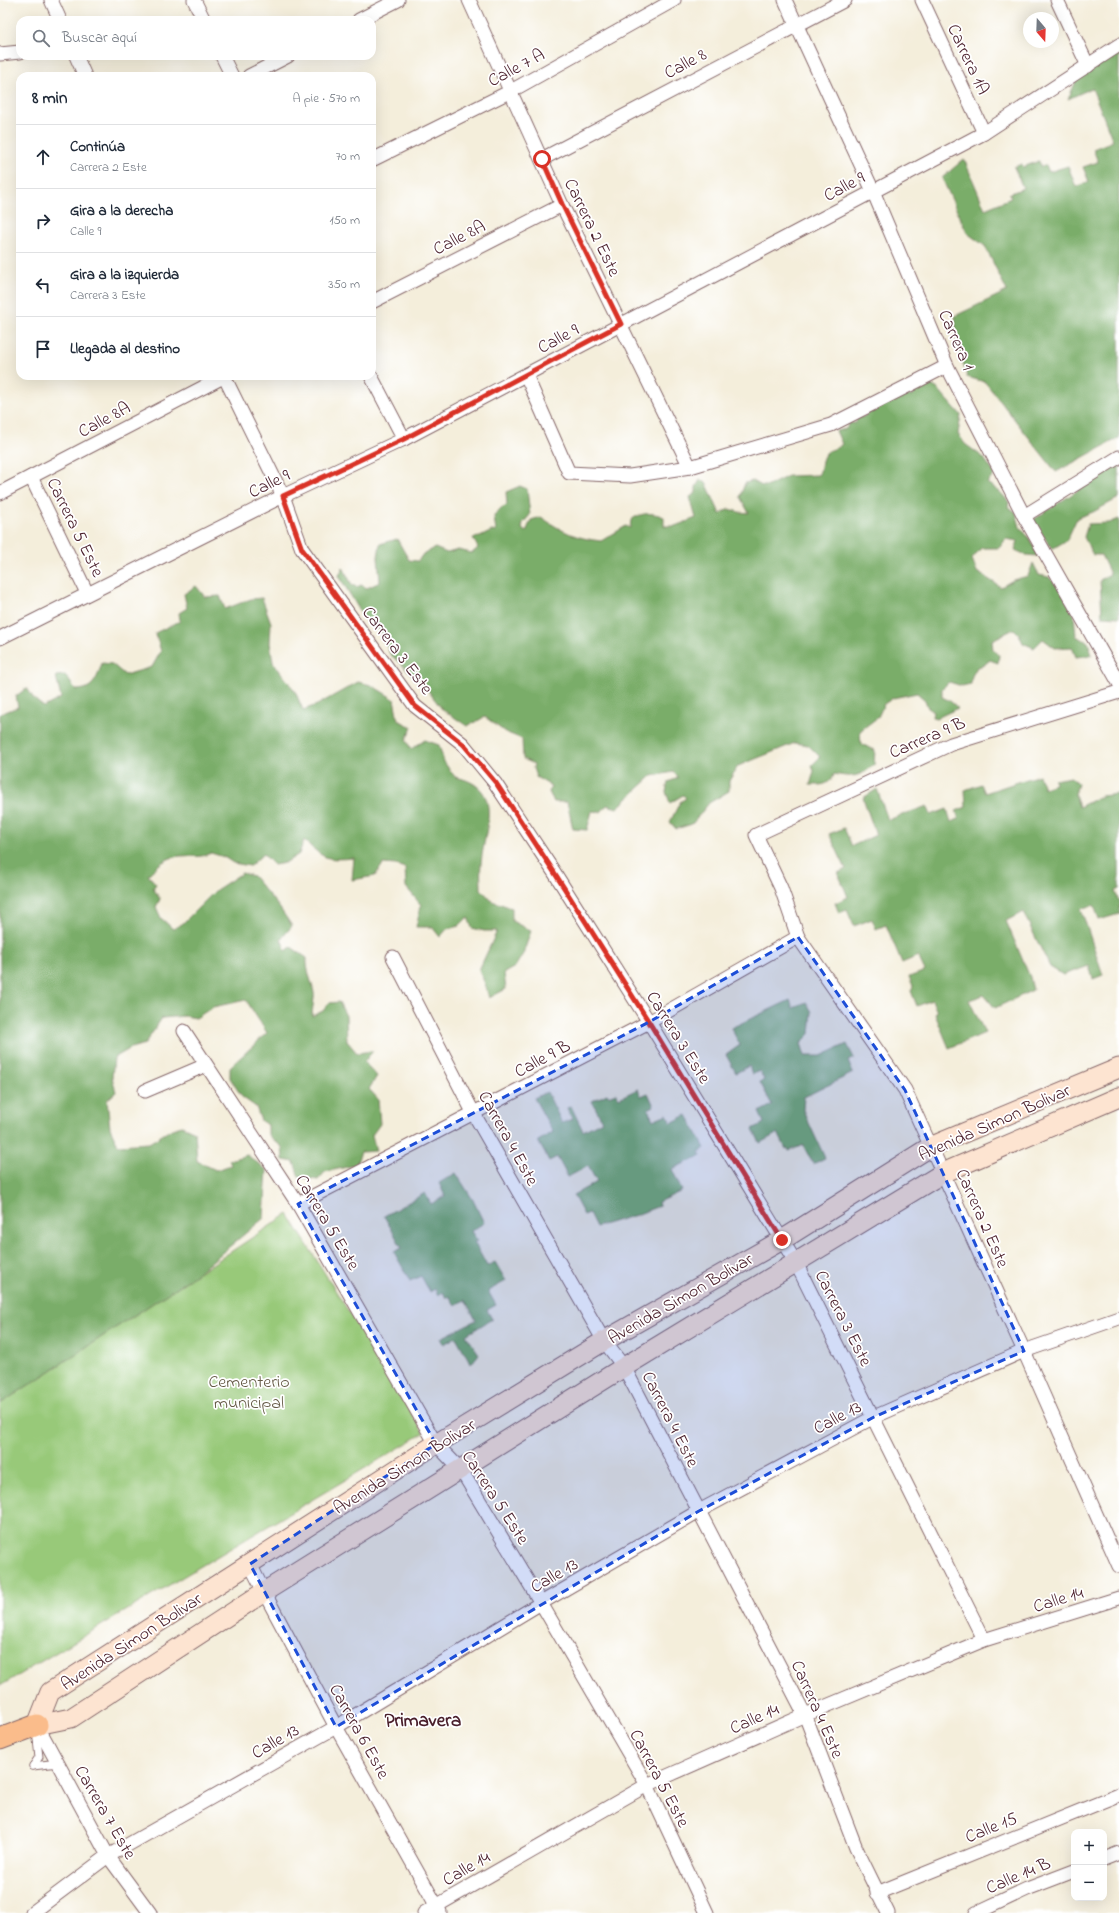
<!DOCTYPE html>
<html lang="es">
<head>
<meta charset="utf-8">
<style>
	:root { --surface:#fff; --page:#f6f6f7; --text:#1f2937; --muted:#747a83; --line:#e0e1e3 }
	body { margin:0; font-family:"Indie Flower",sans-serif; background:var(--page); color:var(--text) }
	.controls { position:absolute; right:12px; bottom:12px; display:grid; overflow:hidden; border-radius:8px; box-shadow:0 4px 16px #0002 }
	.controls button { width:36px; height:36px; display:grid; place-items:center; padding:0; border:0; border-bottom:1px solid var(--line); background:var(--surface); color:var(--text); font:20px sans-serif }
	.compass { position:absolute; left:1023px; top:12px; width:36px; height:36px; border-radius:50%; background:var(--surface); box-shadow:0 4px 16px #0002; rotate:161deg }
	.stop { position:absolute; width:12px; height:12px; margin:-9px; border:3px solid #d93025; border-radius:50%; background:#fff }
	.stop.end { background:#d93025; border-color:#fff; box-shadow:0 1px 4px #0008 }
	.list { margin:0; padding:0; list-style:none }
	h2 { display:flex; justify-content:space-between; align-items:center; height:52px; margin:0; padding:0 16px; font-size:17px }
	h2 small { font-size:13px; font-weight:400; color:var(--muted) }
	.list li { display:grid; grid-template-columns:26px 1fr auto; gap:12px; align-items:center; box-sizing:border-box; height:64px; padding:0 16px; border-top:1px solid var(--line) }
	.list b { display:block; font-size:15px; white-space:nowrap }
	.list p { margin:0; font-size:13px; white-space:nowrap; color:var(--muted) }
	.list em { font-size:13px; font-style:normal; color:var(--muted) }
	.icon { flex:none; width:22px; height:22px; fill:none; stroke:currentColor; stroke-width:2; stroke-linecap:round; stroke-linejoin:round }
	.map { position:relative; flex:none; width:1119px; height:1913px; overflow:hidden }
	.search { position:absolute; background:var(--surface); box-shadow:0 4px 16px #0002; left:16px; top:16px; width:360px; height:44px; display:flex; align-items:center; gap:10px; box-sizing:border-box; padding:0 14px; border-radius:12px; color:var(--muted); font-size:15px }
	.panel { position:absolute; background:var(--surface); box-shadow:0 4px 16px #0002; left:16px; top:72px; width:360px; height:308px; border-radius:12px }
	.map>svg:first-child { display:block }
</style>
</head>
<body>
<div class="map">
<svg width="1119" height="1913" viewBox="0 0 1119 1913">
	<rect width="100%" height="100%" fill="#fff"/>
	<filter id="ink" filterUnits="userSpaceOnUse"><feTurbulence type="fractalNoise" baseFrequency=".025" numOctaves="2"/><feDisplacementMap in="SourceGraphic" scale="8" xChannelSelector="R" yChannelSelector="G"/><feConvolveMatrix kernelMatrix="1 2 1 2 8 2 1 2 1" color-interpolation-filters="sRGB"/></filter>
	<filter id="wash" filterUnits="userSpaceOnUse"><feTurbulence type="fractalNoise" baseFrequency=".012" numOctaves="4" result="noise"/><feDisplacementMap in="SourceGraphic" scale="16" xChannelSelector="R" yChannelSelector="G"/><feGaussianBlur stdDeviation="0.9" result="paint"/><feColorMatrix in="noise" values="0 0 0 0 0 0 0 0 0 0 0 0 0 0 0 0 0 1.4 0 .05"/><feComposite in="paint" operator="in"/></filter>
	<g filter="url(#wash)">
		<rect width="100%" height="100%" fill="#f4eedb"/>
		<path fill="#98c979" stroke="#717452" d="M 288,1214 L 424,1433 L 0,1686 L 0,1404 Z"/>
		<g fill="#7aad69" stroke="#62664a">
			<path d="M 1119,54 L 1119,438 L 1056,472 L 985,382 L 967,377 L 957,340 L 955,316 L 1007,291 L 985,246 L 967,233 L 942,178 L 964,159 L 985,209 L 1011,198 L 1009,194 L 1023,188 L 1014,167 L 1022,164 L 1023,167 L 1039,161 L 1041,167 L 1046,165 L 1049,172 L 1068,166 L 1076,187 L 1089,182 L 1083,167 L 1098,162 L 1093,149 L 1113,141 L 1092,88 L 1068,99 L 1078,77 Z"/>
			<path d="M 928,383 L 938,389 L 961,415 L 958,434 L 965,444 L 983,457 L 995,474 L 987,483 L 1000,492 L 1009,502 L 1008,507 L 1016,512 L 1020,527 L 1030,539 L 1038,556 L 1026,555 L 1015,550 L 1018,541 L 1006,539 L 999,548 L 981,548 L 972,559 L 977,572 L 1001,587 L 1013,580 L 1028,576 L 1033,563 L 1039,575 L 1049,577 L 1061,590 L 1074,614 L 1076,636 L 1088,642 L 1092,655 L 1076,657 L 1072,647 L 1055,648 L 1043,639 L 1034,648 L 1023,643 L 1019,634 L 1014,629 L 992,640 L 993,650 L 999,655 L 998,663 L 990,660 L 984,665 L 977,667 L 972,676 L 971,684 L 962,686 L 949,682 L 942,689 L 942,697 L 950,701 L 958,708 L 937,718 L 932,717 L 933,711 L 928,708 L 925,700 L 917,693 L 893,698 L 884,704 L 878,717 L 860,731 L 861,744 L 875,750 L 874,765 C 859,777 853,778 834,774 C 829,786 822,785 810,785 L 814,771 L 812,765 L 820,757 L 808,745 L 795,743 L 738,766 L 729,781 L 729,791 L 709,803 L 692,824 L 676,829 L 670,822 L 680,802 L 686,798 L 683,795 L 670,803 L 666,792 L 668,782 L 678,778 L 674,772 L 652,776 L 617,808 L 607,805 L 601,812 L 592,811 L 587,830 L 573,829 L 567,802 L 554,802 L 549,792 L 551,786 L 536,777 L 533,768 L 534,764 L 523,759 L 522,739 L 505,732 L 485,717 L 467,726 L 442,709 L 426,688 L 390,654 L 382,634 L 375,624 L 366,621 L 339,576 L 343,567 L 352,585 L 357,587 L 361,585 L 367,588 L 380,582 L 378,557 L 380,544 L 397,539 L 409,560 L 418,561 L 423,554 L 435,548 L 447,553 L 458,550 L 472,553 L 478,548 L 473,538 L 480,537 L 492,531 L 496,532 L 494,516 L 501,508 L 507,505 L 506,492 L 520,486 L 527,489 L 530,515 L 523,523 L 522,529 L 526,532 L 531,520 L 541,517 C 563,532 575,538 601,541 L 626,526 L 630,528 L 631,520 C 641,512 653,512 664,517 L 664,526 L 675,526 L 696,518 L 690,497 L 696,493 L 696,487 L 700,480 L 706,482 L 720,514 L 729,509 L 739,512 L 749,513 L 740,497 L 745,483 L 753,481 L 762,486 L 768,486 L 788,476 L 818,475 C 823,468 820,461 825,454 C 829,449 836,450 842,444 L 836,431 L 846,429 L 849,423 L 856,423 L 857,417 L 863,417 L 867,413 L 902,395 L 913,396 L 917,388 Z"/>
			<path d="M 1119,463 L 1119,498 L 1093,512 L 1077,518 L 1067,540 L 1052,549 L 1033,520 Z"/>
			<path d="M 1119,519 L 1119,617 L 1102,616 L 1100,580 L 1110,574 L 1101,555 L 1093,555 L 1084,537 L 1088,524 L 1109,523 Z"/>
			<path d="M 196,586 L 205,597 L 220,596 L 225,609 L 251,599 L 262,598 L 271,623 L 270,643 L 273,662 L 295,691 L 303,710 L 317,705 L 358,682 L 371,685 L 394,699 L 398,720 L 412,727 L 406,740 L 411,749 L 425,740 L 439,745 L 444,762 L 455,777 C 506,787 484,829 481,864 C 480,872 481,880 481,889 L 492,901 L 512,908 L 512,921 L 531,931 L 523,954 L 515,967 L 504,973 L 506,989 L 489,998 L 485,984 L 479,970 L 497,931 L 484,931 L 472,928 L 468,917 L 459,926 L 447,929 L 440,937 L 432,927 L 416,927 L 421,905 L 406,887 L 405,868 L 396,865 L 383,864 L 375,876 L 352,880 L 354,858 C 326,860 325,860 304,840 L 299,854 L 285,863 L 274,865 L 263,854 L 250,866 L 233,863 L 224,857 L 211,853 C 198,859 193,855 180,856 C 166,857 157,866 148,875 L 156,884 L 153,888 L 160,899 L 156,907 L 161,918 L 173,929 L 182,924 L 216,890 L 242,873 L 253,876 L 279,907 L 292,926 L 281,939 L 286,951 L 291,947 L 307,958 C 306,971 312,981 314,993 C 315,996 312,1010 312,1016 L 323,1011 L 329,1003 L 339,1002 L 346,1016 L 347,1041 L 357,1053 L 373,1051 L 364,1062 L 377,1076 L 369,1089 L 378,1099 L 380,1124 L 372,1135 L 376,1151 L 361,1152 L 356,1165 L 325,1172 L 318,1180 L 299,1177 L 294,1162 L 283,1160 L 282,1147 L 268,1135 L 268,1125 L 261,1121 L 256,1107 L 242,1097 L 230,1078 L 230,1067 L 267,1033 L 246,1000 L 213,1007 L 196,1018 L 185,1016 L 162,1018 L 145,1044 L 131,1048 L 114,1058 L 112,1077 L 116,1092 L 107,1100 L 110,1128 L 118,1145 L 149,1143 L 172,1129 L 182,1126 L 195,1132 L 197,1161 L 216,1170 L 231,1165 L 229,1160 L 247,1155 L 267,1170 L 264,1218 L 194,1276 L 0,1404 L 0,714 L 18,707 L 16,696 L 27,688 L 34,699 L 44,707 L 61,698 L 56,676 L 65,675 L 76,690 C 94,690 97,678 102,663 L 112,664 L 125,675 L 152,667 L 161,651 L 155,633 L 180,621 L 179,613 L 187,608 L 184,594 Z"/>
			<path d="M 1039,775 L 1044,788 L 1055,784 L 1054,780 L 1071,777 L 1078,784 L 1075,794 L 1079,807 L 1101,796 L 1119,794 L 1119,889 L 1115,891 L 1119,902 L 1119,914 L 1099,920 L 1094,905 L 1081,909 L 1103,975 L 1093,979 L 1089,966 L 1063,975 L 1050,967 L 1023,912 L 1006,921 L 1030,977 L 1033,990 L 995,1008 L 984,995 L 969,1000 L 985,1033 L 949,1048 L 935,1014 L 937,1012 L 932,1000 L 917,1006 L 911,991 L 913,986 L 909,977 L 925,971 L 918,956 L 902,963 L 886,925 L 876,929 L 872,919 L 854,926 L 847,910 L 839,913 L 835,903 L 848,897 L 838,873 L 846,869 L 829,834 L 844,828 L 852,846 L 876,835 L 863,798 L 877,789 L 888,820 L 927,806 L 931,815 L 947,809 L 951,822 L 959,819 L 956,811 L 966,807 L 965,790 L 981,784 L 985,793 Z"/>
			<path d="M 790,1000 L 793,1008 L 807,1003 L 812,1012 L 810,1034 L 801,1043 L 805,1056 L 821,1056 L 847,1044 L 854,1058 L 848,1061 L 853,1073 L 804,1097 L 803,1110 L 825,1158 L 813,1164 L 803,1145 L 789,1151 L 788,1148 L 786,1149 L 778,1133 L 760,1143 L 753,1129 L 764,1123 L 759,1112 L 772,1105 L 760,1082 L 764,1080 L 760,1071 L 752,1074 L 749,1066 L 736,1073 L 726,1055 L 740,1045 L 731,1028 Z"/>
			<path d="M 638,1089 L 641,1096 L 648,1093 L 654,1106 L 648,1109 L 653,1120 L 667,1114 L 671,1123 L 687,1115 L 705,1148 L 699,1152 L 701,1156 L 672,1169 L 682,1191 L 658,1202 L 659,1206 L 636,1215 L 596,1227 L 589,1213 L 584,1215 L 573,1195 L 597,1182 L 588,1166 L 568,1177 L 557,1157 L 549,1161 L 538,1141 L 553,1132 L 534,1098 L 547,1092 L 562,1123 L 572,1119 L 567,1108 L 571,1106 L 583,1131 L 602,1121 L 592,1101 L 607,1094 L 608,1096 L 616,1093 L 619,1098 Z"/>
			<path d="M 456,1173 L 473,1200 L 484,1223 L 471,1231 L 477,1241 L 474,1242 L 487,1266 L 495,1262 L 506,1281 L 488,1291 L 496,1305 L 487,1310 L 492,1319 L 466,1335 L 479,1354 L 471,1364 L 456,1337 L 444,1344 L 441,1338 L 476,1320 L 465,1300 L 455,1305 L 449,1296 L 446,1298 L 443,1292 L 438,1295 L 435,1289 L 430,1292 L 421,1276 L 410,1281 L 394,1252 L 402,1248 L 384,1216 L 425,1193 L 431,1204 L 445,1196 L 439,1183 Z"/>
		</g>
	</g>
	<g filter="url(#ink)">
		<g fill="none" stroke-linecap="round" stroke-linejoin="round">
			<defs>
				<g id="lane">
					<path d="M 33,1766 L 39,1757 L 36,1730"/>
					<path d="M 33,1766 L 58,1763"/>
				</g>
				<g id="street">
					<path d="M 51,0 L 60,20"/>
					<path d="M 194,0 L 204,20"/>
					<path d="M 469,0 L 562,205 L 690,467"/>
					<path d="M 785,0 L 873,191 L 947,366 L 1024,516 L 1119,683"/>
					<path d="M 922,0 L 984,133"/>
					<path d="M 1057,0 L 1088,66"/>
					<path d="M 359,20 L 398,0"/>
					<path d="M 0,54 L 20,52"/>
					<path d="M 76,56 L 85,76"/>
					<path d="M 222,56 L 232,76"/>
					<path d="M 249,76 L 288,56"/>
					<path d="M 542,159 L 845,0"/>
					<path d="M 372,160 L 511,91 L 674,0"/>
					<path d="M 372,302 L 562,205"/>
					<path d="M 526,375 L 569,473 L 630,476 L 690,467 L 831,425 L 947,366"/>
					<path d="M 224,376 L 283,496 L 302,549 L 415,706 L 463,744 L 495,783 L 554,872 L 649,1022 L 796,1263 L 984,1640"/>
					<path d="M 371,376 L 404,439"/>
					<path d="M 31,477 L 87,593"/>
					<path d="M 0,493 L 225,376"/>
					<path d="M 1024,516 L 1119,457"/>
					<path d="M 0,638 L 283,496 L 404,439 L 984,133 L 1119,45"/>
					<path d="M 1119,692 L 951,744 L 756,835 L 781,888 L 798,937 L 905,1090 L 1024,1351 L 1119,1566"/>
					<path d="M 393,957 L 474,1114 L 604,1341 L 624,1367 L 805,1715 L 856,1848 L 888,1913"/>
					<path d="M 184,1031 L 298,1204 L 436,1444 L 461,1470 L 541,1603 L 647,1785 L 707,1913"/>
					<path d="M 145,1091 L 206,1065"/>
					<path d="M 298,1204 L 649,1022 L 798,937"/>
					<path d="M 250,1564 L 264,1592 L 336,1727 L 440,1912"/>
					<path d="M 37,1725 L 108,1856 L 150,1913"/>
					<path d="M 1104,1859 L 1119,1853"/>
					<path d="M 877,1893 L 1119,1795"/>
					<path d="M 32,1913 L 108,1856 L 336,1727 L 541,1603 L 699,1511 L 874,1417 L 1024,1351 L 1119,1318"/>
					<path d="M 424,1913 L 647,1785 L 805,1715 L 984,1640 L 1119,1598"/>
					<path d="M 976,1913 L 1027,1889 L 1074,1871"/>
				</g>
				<g id="secondary">
					<path d="M 37,1725 L 50,1692 L 436,1444 L 604,1341 L 782,1240 L 930,1147 L 1119,1068"/>
					<path d="M 37,1725 L 71,1718 L 264,1592 L 624,1367 L 943,1173 L 1119,1097"/>
				</g>
				<path id="primary" d="M 0,1739 L 37,1725"/>
			</defs>
			<use href="#lane" stroke="#866769" stroke-width="9"/>
			<use href="#street" stroke="#866769" stroke-width="15"/>
			<use href="#secondary" stroke="#866769" stroke-width="21"/>
			<use href="#primary" stroke="#866769" stroke-width="23"/>
			<use href="#lane" stroke="#fff" stroke-width="7"/>
			<use href="#street" stroke="#fff" stroke-width="13"/>
			<use href="#secondary" stroke="#fde4d1" stroke-width="19"/>
			<use href="#primary" stroke="#fabc8b" stroke-width="21"/>
		</g>
	</g>
	<g fill="none" stroke-linecap="round" stroke-linejoin="round" filter="url(#ink)">
		<path stroke="#d93025" stroke-width="5" d="M 542,159 L 562,204 L 621,324 L 404,439 L 283,496 L 302,549 L 415,706 L 463,744 L 496,783 L 554,872 L 649,1022 L 782,1240"/>
	</g>
	<path fill="#1d4ed8" fill-opacity="0.2" stroke="#1d4ed8" stroke-width="3" stroke-dasharray="8 5" stroke-linejoin="round" d="M 798,937 L 905,1090 L 1024,1351 L 874,1417 L 699,1511 L 336,1727 L 250,1564 L 436,1444 L 298,1204 L 649,1022 Z"/>
	<g text-anchor="middle" stroke-width="3.5" stroke-linejoin="round" paint-order="stroke">
		<g font-size="18" fill="#4a1f2b" stroke="#fff">
			<text transform="translate(969 59) rotate(65)" y="6">Carrera 1A</text>
			<text transform="translate(685 63) rotate(-28)" y="6">Calle 8</text>
			<text transform="translate(516 67) rotate(-28)" y="6">Calle 7 A</text>
			<text transform="translate(844 186) rotate(-28)" y="6">Calle 9</text>
			<text transform="translate(593 227) rotate(64)" y="6">Carrera 2 Este</text>
			<text transform="translate(459 237) rotate(-27)" y="6">Calle 8A</text>
			<text transform="translate(558 338) rotate(-28)" y="6">Calle 9</text>
			<text transform="translate(957 340) rotate(66)" y="6">Carrera 1</text>
			<text transform="translate(104 419) rotate(-28)" y="6">Calle 8A</text>
			<text transform="translate(269 483) rotate(-26)" y="6">Calle 9</text>
			<text transform="translate(76 527) rotate(64)" y="6">Carrera 5 Este</text>
			<text transform="translate(398 650) rotate(53)" y="6">Carrera 3 Este</text>
			<text transform="translate(927 737) rotate(-23)" y="6">Carrera 9 B</text>
			<text transform="translate(679 1037) rotate(58)" y="6">Carrera 3 Este</text>
			<text transform="translate(542 1058) rotate(-28)" y="6">Calle 9 B</text>
			<text transform="translate(994 1122) rotate(-24)" y="6">Avenida Simon Bolivar</text>
			<text transform="translate(509 1138) rotate(61)" y="6">Carrera 4 Este</text>
			<text transform="translate(983 1218) rotate(66)" y="6">Carrera 2 Este</text>
			<text transform="translate(328 1222) rotate(59)" y="6">Carrera 5 Este</text>
			<text transform="translate(680 1298) rotate(-30)" y="6">Avenida Simon Bolivar</text>
			<text transform="translate(844 1318) rotate(63)" y="6">Carrera 3 Este</text>
			<text transform="translate(837 1417) rotate(-28)" y="6">Calle 13</text>
			<text transform="translate(671 1419) rotate(63)" y="6">Carrera 4 Este</text>
			<text transform="translate(404 1466) rotate(-32)" y="6">Avenida Simon Bolivar</text>
			<text transform="translate(496 1497) rotate(57)" y="6">Carrera 5 Este</text>
			<text transform="translate(554 1575) rotate(-30)" y="6">Calle 13</text>
			<text transform="translate(1058 1599) rotate(-17)" y="6">Calle 14</text>
			<text transform="translate(131 1641) rotate(-33)" y="6">Avenida Simon Bolivar</text>
			<text transform="translate(818 1709) rotate(66)" y="6">Carrera 4 Este</text>
			<text transform="translate(754 1718) rotate(-24)" y="6">Calle 14</text>
			<text transform="translate(360 1731) rotate(61)" y="6">Carrera 6 Este</text>
			<text transform="translate(275 1741) rotate(-30)" y="6">Calle 13</text>
			<text transform="translate(660 1778) rotate(62)" y="6">Carrera 5 Este</text>
			<text transform="translate(106 1812) rotate(60)" y="6">Carrera 7 Este</text>
			<text transform="translate(991 1827) rotate(-22)" y="6">Calle 15</text>
			<text transform="translate(466 1868) rotate(-30)" y="6">Calle 14</text>
			<text transform="translate(1018 1875) rotate(-23)" y="6">Calle 14 B</text>
		</g>
		<g font-size="18" fill="#655a46" stroke="#fff">
			<text x="249" y="1387">Cementerio<tspan x="249" dy="21">municipal</tspan></text>
		</g>
		<g font-size="19" font-weight="bold" fill="#4a1f2b" stroke="#fff">
			<text x="423" y="1726">Primavera</text>
		</g>
	</g>
</svg>
<div class="controls">
<button>+</button>
<button>−</button>
</div>
<svg class="compass" viewBox="-18 -18 36 36"><path d="M0-13l5 13h-10z" fill="#e53935"/><path d="M0 13l5-13h-10z" fill="#747a83"/></svg>
<div class="stop" style="left:542px;top:159px"></div>
<div class="stop end" style="left:782px;top:1240px"></div>
<div class="search"><svg class="icon" aria-label="search" viewBox="0 0 24 24"><circle cx="10" cy="10" r="6"/><path d="M15 15l6 6"/></svg>Buscar aquí</div>
<section class="panel">
<h2>8 min<small>A pie · 570 m</small></h2>
<ul class="list">
<li><svg class="icon" aria-label="ahead" viewBox="0 0 24 24"><path d="M12 20V5M6 11l6-6 6 6"/></svg><div><b>Continúa</b><p>Carrera 2 Este</p></div><em>70 m</em></li>
<li><svg class="icon" aria-label="right" viewBox="0 0 24 24"><path d="M7 20v-9h11M14 6l5 5-5 5"/></svg><div><b>Gira a la derecha</b><p>Calle 9</p></div><em>150 m</em></li>
<li><svg class="icon" aria-label="left" viewBox="0 0 24 24"><path d="M17 20v-9H6M10 6l-5 5 5 5"/></svg><div><b>Gira a la izquierda</b><p>Carrera 3 Este</p></div><em>350 m</em></li>
<li><svg class="icon" aria-label="arrive" viewBox="0 0 24 24"><path d="M6 21V4h12l-3 4 3 4H6"/></svg><div><b>Llegada al destino</b></div></li>
</ul>
</section>
</div>
</body>
</html>
